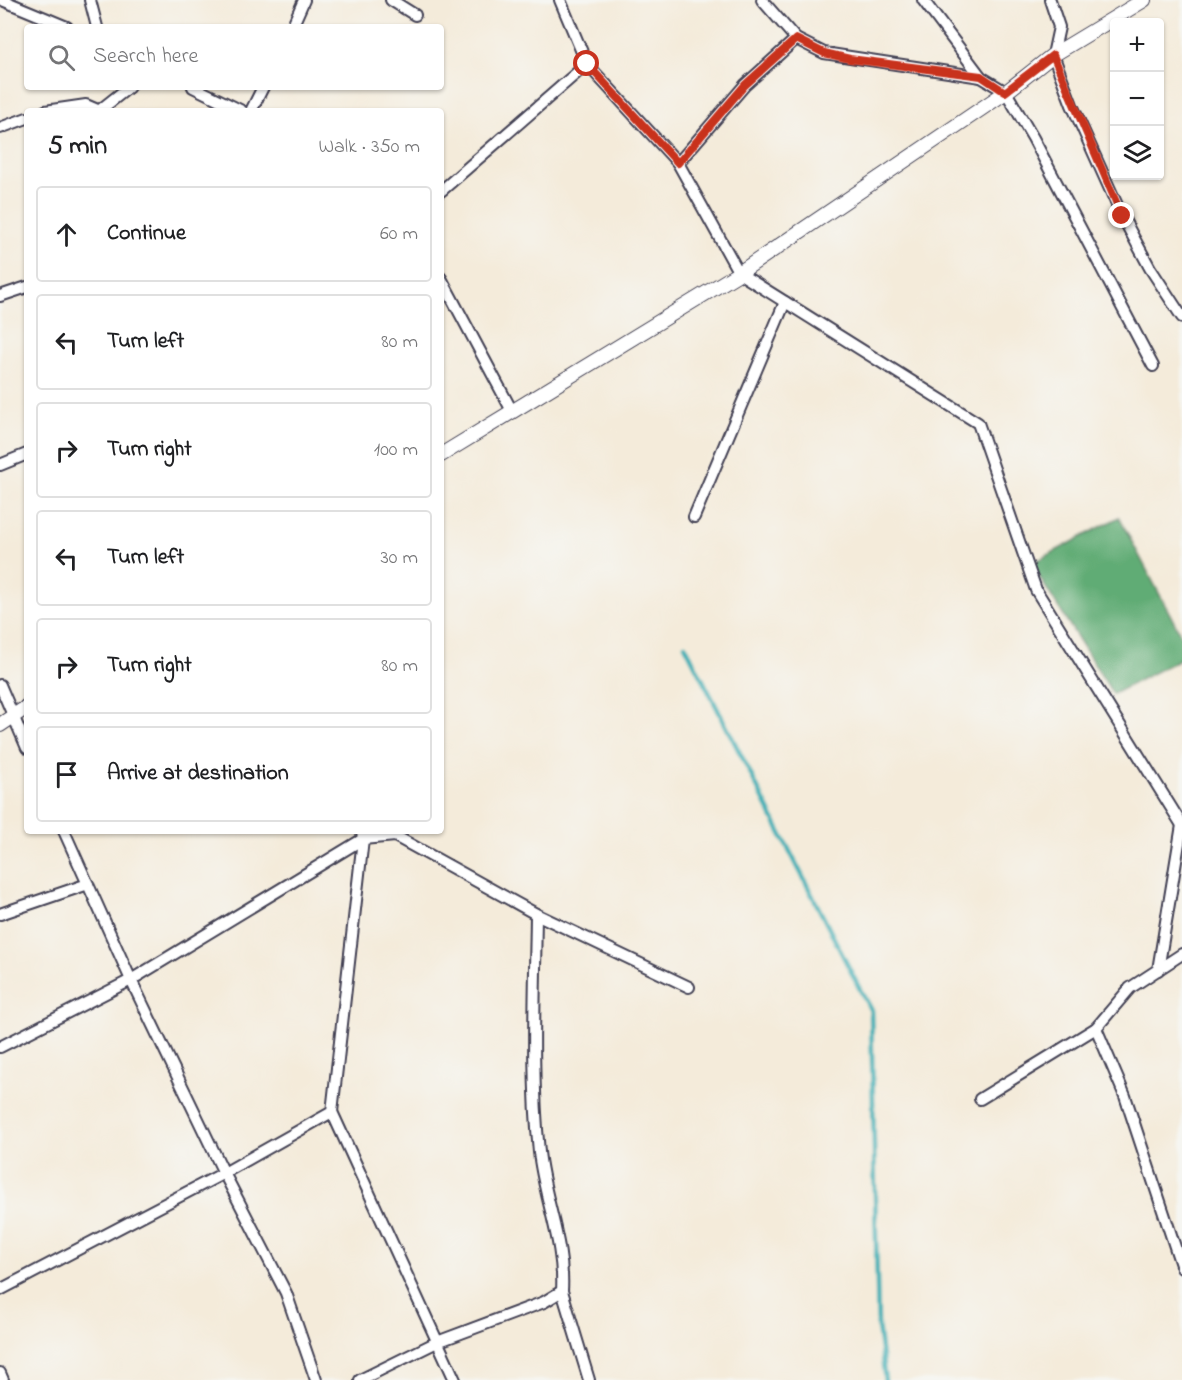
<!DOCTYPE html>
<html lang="en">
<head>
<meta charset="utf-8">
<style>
	:root { --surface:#fff; --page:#f2f2f2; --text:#202124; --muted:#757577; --line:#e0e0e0 }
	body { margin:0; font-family:"Indie Flower",sans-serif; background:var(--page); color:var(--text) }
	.controls { position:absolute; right:18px; top:18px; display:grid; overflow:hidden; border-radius:6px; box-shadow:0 2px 4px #0004 }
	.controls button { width:54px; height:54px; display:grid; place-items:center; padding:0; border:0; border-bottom:2px solid var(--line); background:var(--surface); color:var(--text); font:30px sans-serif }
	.stop { position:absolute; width:18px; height:18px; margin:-14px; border:4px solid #c8321e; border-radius:50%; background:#fff }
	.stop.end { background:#c8321e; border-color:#fff; box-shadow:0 2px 6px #0008 }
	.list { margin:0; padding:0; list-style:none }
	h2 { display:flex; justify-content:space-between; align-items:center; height:78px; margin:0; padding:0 24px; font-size:26px }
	h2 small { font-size:20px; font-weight:400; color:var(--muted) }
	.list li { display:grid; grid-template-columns:39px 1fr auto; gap:18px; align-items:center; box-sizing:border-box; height:96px; margin:0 12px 12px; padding:0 12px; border:2px solid var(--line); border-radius:6px }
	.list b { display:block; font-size:22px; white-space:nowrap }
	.list em { font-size:20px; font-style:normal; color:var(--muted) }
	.icon { flex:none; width:33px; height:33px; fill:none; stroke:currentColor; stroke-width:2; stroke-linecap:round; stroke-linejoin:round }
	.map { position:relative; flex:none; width:1182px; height:1380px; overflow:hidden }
	.search { position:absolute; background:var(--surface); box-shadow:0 2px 4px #0004; left:24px; top:24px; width:420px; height:66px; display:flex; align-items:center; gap:15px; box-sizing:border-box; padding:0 21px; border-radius:6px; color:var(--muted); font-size:22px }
	.panel { position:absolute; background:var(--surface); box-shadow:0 2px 4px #0004; left:24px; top:108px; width:420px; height:726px; border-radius:6px }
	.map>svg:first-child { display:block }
</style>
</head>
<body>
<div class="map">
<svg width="1182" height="1380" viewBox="0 0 1182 1380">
	<rect width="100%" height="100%" fill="#f6f6f2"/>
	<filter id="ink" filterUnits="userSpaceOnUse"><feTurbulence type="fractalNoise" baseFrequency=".0167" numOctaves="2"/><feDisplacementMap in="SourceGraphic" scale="12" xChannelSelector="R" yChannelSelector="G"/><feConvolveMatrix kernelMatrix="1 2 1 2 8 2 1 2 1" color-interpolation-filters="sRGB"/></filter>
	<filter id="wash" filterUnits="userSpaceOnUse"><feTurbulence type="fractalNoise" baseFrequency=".008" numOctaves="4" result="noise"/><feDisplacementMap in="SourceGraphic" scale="24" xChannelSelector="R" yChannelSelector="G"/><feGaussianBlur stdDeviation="1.35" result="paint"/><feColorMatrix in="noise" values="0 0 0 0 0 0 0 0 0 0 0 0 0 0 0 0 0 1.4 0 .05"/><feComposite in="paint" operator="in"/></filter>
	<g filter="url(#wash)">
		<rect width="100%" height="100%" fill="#f4ebda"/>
		<path fill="#61ac74" stroke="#426758" stroke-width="1.5" d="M 1119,517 L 1182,637 L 1182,658 L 1113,694 L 1031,564 Z"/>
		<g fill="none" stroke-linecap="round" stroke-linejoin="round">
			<path stroke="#3eafb6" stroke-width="4.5" d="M 685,645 L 871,1011 L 878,1326 L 885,1380"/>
		</g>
	</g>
	<g filter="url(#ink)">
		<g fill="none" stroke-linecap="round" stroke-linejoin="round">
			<defs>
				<g id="minor">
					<path d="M 2,0 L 67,27"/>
					<path d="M 90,0 L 97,27"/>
					<path d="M 391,0 L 415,15"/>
					<path d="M 560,0 L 587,64 L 678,163 L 739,273 L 978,423 L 1036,590 L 1182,825"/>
					<path d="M 762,0 L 796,39 L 824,53 L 981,77"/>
					<path d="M 923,0 L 981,77 L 1006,92 L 1033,138 L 1153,366"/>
					<path d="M 1050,0 L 1059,27 L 1053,55 L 1072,105 L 1122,216 L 1150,268 L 1182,317"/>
					<path d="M 292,27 L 304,0"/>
					<path d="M 193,87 L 242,111"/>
					<path d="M 100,110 L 129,87"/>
					<path d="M 45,111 L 86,105 L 100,111"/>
					<path d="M 251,111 L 263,87"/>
					<path d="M 0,128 L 27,118"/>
					<path d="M 678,163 L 745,85 L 796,39"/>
					<path d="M 441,191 L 587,64"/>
					<path d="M 441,278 L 512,411"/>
					<path d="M 0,296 L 27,287"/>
					<path d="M 0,465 L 27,454"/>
					<path d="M 694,517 L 785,302"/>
					<path d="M 0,685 L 27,748"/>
					<path d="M 64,831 L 131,980 L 224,1173 L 286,1293 L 316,1380"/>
					<path d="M 0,914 L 88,884"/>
					<path d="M 1158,970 L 1182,825"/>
					<path d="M 1096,1028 L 1125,1096 L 1182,1268"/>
					<path d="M 0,1047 L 131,980 L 363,839 L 395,836 L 536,914 L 689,987"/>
					<path d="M 980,1099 L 1096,1028 L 1130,988 L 1182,954"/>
					<path d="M 332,1112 L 455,1380"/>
					<path d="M 0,1290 L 224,1173 L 332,1112 L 363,839 L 362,831"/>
					<path d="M 562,1291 L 589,1380"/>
					<path d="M 0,1373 L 3,1380"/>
					<path d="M 360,1380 L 437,1342 L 544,1302 L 562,1291 C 565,1245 544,1198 539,1152 C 531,1073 535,994 536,914"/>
				</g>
				<g id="tertiary">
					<path d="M 441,455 L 739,273 L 1006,92 L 1053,55 L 1144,0"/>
					<path d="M 0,725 L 27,707"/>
				</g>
			</defs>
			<use href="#minor" stroke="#424053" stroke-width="14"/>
			<use href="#tertiary" stroke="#424053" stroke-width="16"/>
			<use href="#minor" stroke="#fff" stroke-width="10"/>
			<use href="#tertiary" stroke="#fff" stroke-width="14"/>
		</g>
	</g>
	<g fill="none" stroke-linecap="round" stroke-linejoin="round" filter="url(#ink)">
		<path stroke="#c8321e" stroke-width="8" d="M 587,64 L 678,163 L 745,85 L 796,39 L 824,53 L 850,59 L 981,76 L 1005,92 L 1053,55 L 1122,216"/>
	</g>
</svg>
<div class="controls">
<button>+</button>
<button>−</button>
<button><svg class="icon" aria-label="layers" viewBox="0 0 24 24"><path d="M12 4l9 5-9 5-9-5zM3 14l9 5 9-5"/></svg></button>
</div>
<div class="stop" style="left:587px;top:64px"></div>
<div class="stop end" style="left:1122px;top:216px"></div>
<div class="search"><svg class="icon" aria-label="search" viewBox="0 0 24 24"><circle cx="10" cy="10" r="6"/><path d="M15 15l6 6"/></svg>Search here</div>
<section class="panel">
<h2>5 min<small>Walk · 350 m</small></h2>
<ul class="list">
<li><svg class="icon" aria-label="ahead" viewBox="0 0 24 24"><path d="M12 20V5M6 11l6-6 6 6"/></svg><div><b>Continue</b></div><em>60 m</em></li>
<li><svg class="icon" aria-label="left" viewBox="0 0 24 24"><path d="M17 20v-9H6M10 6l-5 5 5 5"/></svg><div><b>Turn left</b></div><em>80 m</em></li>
<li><svg class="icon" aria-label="right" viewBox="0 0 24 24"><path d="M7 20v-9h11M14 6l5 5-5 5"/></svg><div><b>Turn right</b></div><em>100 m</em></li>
<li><svg class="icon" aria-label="left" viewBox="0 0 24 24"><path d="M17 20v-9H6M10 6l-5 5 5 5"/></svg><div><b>Turn left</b></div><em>30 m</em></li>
<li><svg class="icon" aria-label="right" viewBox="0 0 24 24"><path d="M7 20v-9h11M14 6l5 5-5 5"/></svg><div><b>Turn right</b></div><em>80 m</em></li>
<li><svg class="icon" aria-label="arrive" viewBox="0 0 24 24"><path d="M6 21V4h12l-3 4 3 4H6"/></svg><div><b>Arrive at destination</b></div></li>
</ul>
</section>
</div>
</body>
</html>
